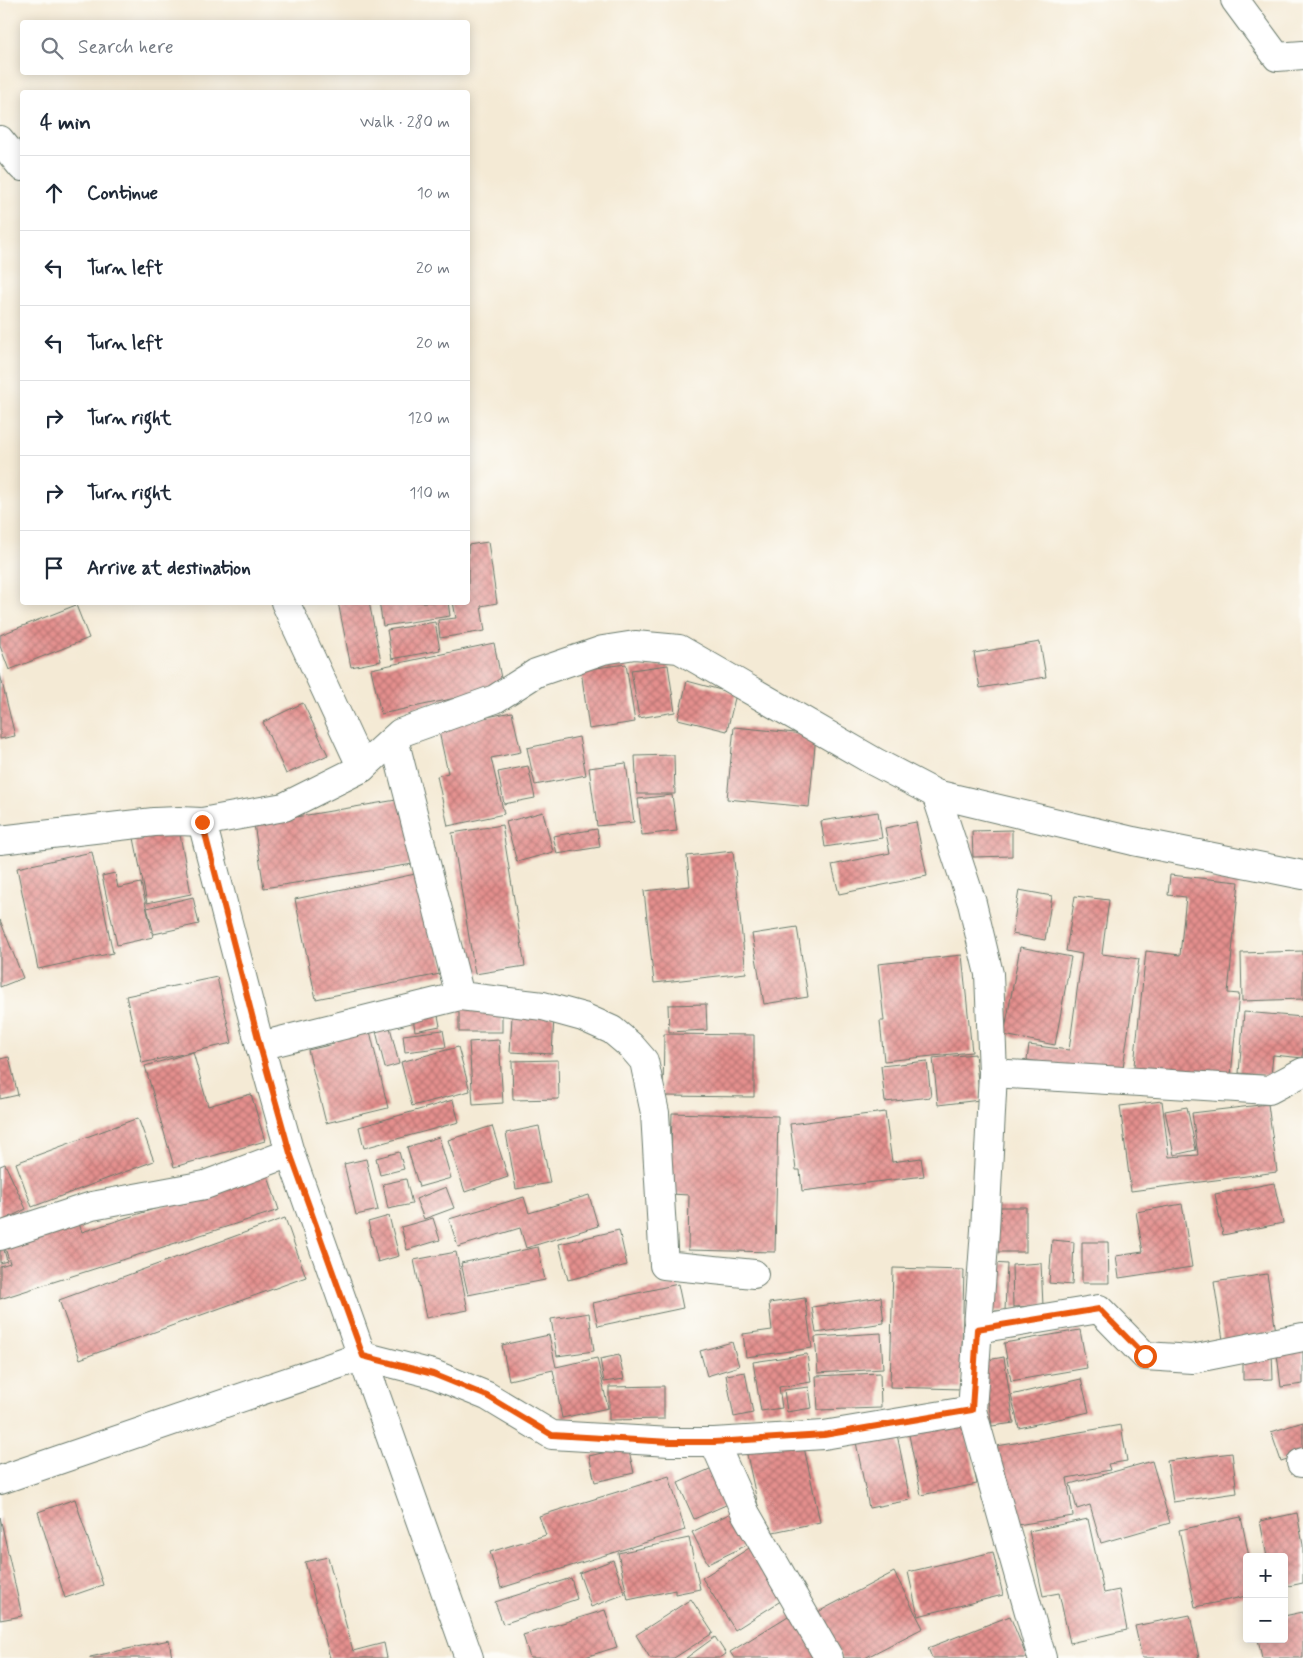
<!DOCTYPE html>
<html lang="en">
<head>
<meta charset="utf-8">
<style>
	:root { --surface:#fff; --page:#f2f2f3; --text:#1f2937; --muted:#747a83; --line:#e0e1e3 }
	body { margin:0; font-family:Mynerve,sans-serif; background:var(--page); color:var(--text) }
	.controls { position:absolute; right:15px; bottom:15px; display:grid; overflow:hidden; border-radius:5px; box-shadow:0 2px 12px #0003 }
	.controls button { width:45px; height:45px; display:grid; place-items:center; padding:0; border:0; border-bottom:1px solid var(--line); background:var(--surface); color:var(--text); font:25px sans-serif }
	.stop { position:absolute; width:15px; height:15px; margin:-11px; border:4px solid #ea580c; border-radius:50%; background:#fff }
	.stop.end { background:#ea580c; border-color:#fff; box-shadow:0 1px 5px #0008 }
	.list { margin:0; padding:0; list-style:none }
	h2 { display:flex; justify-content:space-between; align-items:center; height:65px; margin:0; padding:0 20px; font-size:21px }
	h2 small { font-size:16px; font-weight:400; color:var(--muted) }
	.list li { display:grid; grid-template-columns:32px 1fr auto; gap:15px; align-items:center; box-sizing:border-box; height:75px; padding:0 20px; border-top:1px solid var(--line) }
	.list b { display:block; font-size:19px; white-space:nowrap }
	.list em { font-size:16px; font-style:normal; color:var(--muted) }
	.icon { flex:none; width:28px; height:28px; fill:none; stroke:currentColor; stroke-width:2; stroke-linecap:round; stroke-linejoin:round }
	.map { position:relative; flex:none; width:1303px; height:1658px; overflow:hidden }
	.search { position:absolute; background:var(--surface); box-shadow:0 2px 12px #0003; left:20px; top:20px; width:450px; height:55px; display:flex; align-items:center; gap:12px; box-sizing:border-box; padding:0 18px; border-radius:5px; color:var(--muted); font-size:19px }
	.panel { position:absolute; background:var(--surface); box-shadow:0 2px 12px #0003; left:20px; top:90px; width:450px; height:515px; border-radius:5px }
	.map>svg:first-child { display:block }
</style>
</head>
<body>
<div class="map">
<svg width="1303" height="1658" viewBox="0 0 1303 1658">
	<defs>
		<pattern id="building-cross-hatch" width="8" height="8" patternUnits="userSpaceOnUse" patternTransform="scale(1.25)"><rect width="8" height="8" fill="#e48f8d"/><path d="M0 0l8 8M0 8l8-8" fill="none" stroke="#b87674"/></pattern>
	</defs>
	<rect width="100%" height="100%" fill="#fdfcf7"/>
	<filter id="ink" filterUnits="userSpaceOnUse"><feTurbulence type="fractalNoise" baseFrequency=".02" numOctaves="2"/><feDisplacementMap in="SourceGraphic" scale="10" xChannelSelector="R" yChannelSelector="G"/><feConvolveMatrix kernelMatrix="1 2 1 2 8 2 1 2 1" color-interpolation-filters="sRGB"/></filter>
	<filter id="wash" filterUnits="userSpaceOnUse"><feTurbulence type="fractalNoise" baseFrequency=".0096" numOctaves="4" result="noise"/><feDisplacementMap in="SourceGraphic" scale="20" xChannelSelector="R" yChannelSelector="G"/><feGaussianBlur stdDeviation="1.12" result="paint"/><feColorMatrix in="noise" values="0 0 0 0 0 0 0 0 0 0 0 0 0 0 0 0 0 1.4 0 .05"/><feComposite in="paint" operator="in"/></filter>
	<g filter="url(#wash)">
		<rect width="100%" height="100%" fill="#f4ead5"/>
		<g id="blocks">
			<g fill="url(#building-cross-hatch)">
				<path d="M 488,542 L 497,603 L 481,606 L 485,631 L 440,638 L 438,620 L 456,618 L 453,602 L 468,602 L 468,545 Z"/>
				<path d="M 338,602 L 369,602 L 381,661 L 351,667 Z"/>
				<path d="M 379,602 L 448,602 L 450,616 L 383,626 Z"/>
				<path d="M 76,605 L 89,638 L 9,670 L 0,646 L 0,635 Z"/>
				<path d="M 435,622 L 440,650 L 392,659 L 387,630 Z"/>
				<path d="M 1040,642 L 1046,677 L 980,688 L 974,653 Z"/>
				<path d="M 494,643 L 503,688 L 381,714 L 371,669 Z"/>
				<path d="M 626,664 L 635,722 L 589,729 L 581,670 Z"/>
				<path d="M 668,665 L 675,712 L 639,718 L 631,670 Z"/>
				<path d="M 0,674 L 15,736 L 0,739 Z"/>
				<path d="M 687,681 L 736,694 L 727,731 L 678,719 Z"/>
				<path d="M 303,703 L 328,755 L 286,774 L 263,722 Z"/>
				<path d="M 512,712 L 521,752 L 491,758 L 504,814 L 448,826 L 437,776 L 448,773 L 438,727 Z"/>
				<path d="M 734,727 L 816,735 L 809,807 L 727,799 Z"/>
				<path d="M 579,737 L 586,775 L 535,785 L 527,748 Z"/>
				<path d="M 674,755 L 675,794 L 637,794 L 635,756 Z"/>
				<path d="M 626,763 L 634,822 L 597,826 L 589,768 Z"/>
				<path d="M 528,766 L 535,798 L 504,804 L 498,772 Z"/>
				<path d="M 672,795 L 677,831 L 642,835 L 638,799 Z"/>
				<path d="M 408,798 L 419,863 L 264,888 L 254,824 Z"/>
				<path d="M 543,812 L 553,852 L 517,862 L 506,822 Z"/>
				<path d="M 878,812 L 882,838 L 825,847 L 821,821 Z"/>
				<path d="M 916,822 L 927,876 L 839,894 L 832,865 L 890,853 L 885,828 Z"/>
				<path d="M 178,824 L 191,894 L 147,903 L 133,833 Z"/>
				<path d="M 502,825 L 525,966 L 475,974 L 452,833 Z"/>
				<path d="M 597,829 L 600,847 L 557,854 L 553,836 Z"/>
				<path d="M 1012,830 L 1012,856 L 973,857 L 972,831 Z"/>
				<path d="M 733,851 L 746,973 L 654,983 L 644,891 L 690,886 L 687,856 Z"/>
				<path d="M 92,852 L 113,953 L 38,969 L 17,868 Z"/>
				<path d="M 425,872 L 445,973 L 316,999 L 295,899 Z"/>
				<path d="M 115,873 L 118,888 L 141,883 L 153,937 L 117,945 L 102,876 Z"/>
				<path d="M 1170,875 L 1239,882 L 1228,993 L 1239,994 L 1230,1086 L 1133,1075 L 1146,951 L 1180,955 L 1186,897 L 1168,895 Z"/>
				<path d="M 1019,890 L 1052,896 L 1045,940 L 1012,934 Z"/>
				<path d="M 1075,896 L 1109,900 L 1102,954 L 1139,959 L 1122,1074 L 1027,1060 L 1029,1045 L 1069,1050 L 1082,954 L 1066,951 Z"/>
				<path d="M 193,897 L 199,924 L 154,934 L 147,908 Z"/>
				<path d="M 0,920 L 23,978 L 0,987 Z"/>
				<path d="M 797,927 L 808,997 L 764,1004 L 752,934 Z"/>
				<path d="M 1020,947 L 1071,957 L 1055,1045 L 1004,1035 Z"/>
				<path d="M 1303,951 L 1303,999 L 1242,1001 L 1241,953 Z"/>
				<path d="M 962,955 L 972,1052 L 884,1061 L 880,1021 L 884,1021 L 878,964 Z"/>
				<path d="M 217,977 L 232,1043 L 142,1063 L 126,996 Z"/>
				<path d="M 706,1004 L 707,1030 L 669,1032 L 668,1005 Z"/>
				<path d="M 436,1005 L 440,1026 L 415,1031 L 412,1010 Z"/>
				<rect x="459" y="1005" width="43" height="27"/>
				<path d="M 1244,1012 L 1303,1017 L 1303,1058 L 1273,1055 L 1271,1076 L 1239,1073 Z"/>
				<path d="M 512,1016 L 554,1017 L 552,1054 L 510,1052 Z"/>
				<path d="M 390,1027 L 399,1064 L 385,1068 L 376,1031 Z"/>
				<path d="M 443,1030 L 446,1047 L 405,1052 L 403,1035 Z"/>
				<path d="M 370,1031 L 388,1108 L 326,1123 L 308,1050 L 334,1044 L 334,1040 Z"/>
				<path d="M 664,1034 L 754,1035 L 754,1097 L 663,1096 Z"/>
				<path d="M 499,1040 L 503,1103 L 473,1105 L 469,1042 Z"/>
				<path d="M 458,1047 L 470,1091 L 412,1106 L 401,1062 Z"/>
				<path d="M 193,1052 L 208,1106 L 251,1094 L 265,1141 L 174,1167 L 145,1066 Z"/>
				<path d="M 975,1054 L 980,1100 L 938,1105 L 933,1058 Z"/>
				<path d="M 9,1057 L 18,1095 L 0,1099 L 0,1059 Z"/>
				<path d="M 558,1060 L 559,1099 L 513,1100 L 512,1061 Z"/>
				<path d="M 927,1061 L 931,1097 L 885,1102 L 881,1066 Z"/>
				<path d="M 453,1100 L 459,1122 L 364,1148 L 359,1127 Z"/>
				<path d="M 1162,1101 L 1169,1157 L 1198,1155 L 1192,1113 L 1268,1104 L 1277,1172 L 1131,1191 L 1120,1106 Z"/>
				<path d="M 1187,1107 L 1196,1150 L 1174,1155 L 1165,1111 Z"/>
				<path d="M 885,1112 L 892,1162 L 921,1158 L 924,1176 L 802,1191 L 800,1170 L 796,1170 L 790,1124 Z"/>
				<path d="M 672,1113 L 778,1116 L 775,1252 L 688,1250 L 689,1195 L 670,1194 Z"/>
				<path d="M 138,1118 L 154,1161 L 32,1207 L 16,1163 Z"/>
				<path d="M 492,1126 L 508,1177 L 465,1192 L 448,1140 Z"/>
				<path d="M 539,1126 L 550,1183 L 516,1189 L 506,1133 Z"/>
				<path d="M 439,1137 L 451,1178 L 419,1187 L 407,1147 Z"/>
				<path d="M 399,1152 L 404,1169 L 380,1175 L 376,1158 Z"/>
				<path d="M 366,1159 L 378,1210 L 356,1215 L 344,1164 Z"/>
				<path d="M 5,1164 L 26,1209 L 0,1222 L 0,1166 Z"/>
				<path d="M 267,1173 L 279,1210 L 0,1299 L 0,1266 L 10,1263 L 2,1239 L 76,1215 L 82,1232 Z"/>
				<path d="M 406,1179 L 412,1204 L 388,1209 L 383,1184 Z"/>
				<path d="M 1274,1183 L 1283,1223 L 1223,1235 L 1215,1194 Z"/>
				<path d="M 446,1187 L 454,1208 L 424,1219 L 416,1199 Z"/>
				<path d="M 589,1195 L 598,1226 L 526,1248 L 520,1228 L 458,1247 L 449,1219 L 524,1197 L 529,1213 Z"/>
				<path d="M 1182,1204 L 1192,1267 L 1119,1278 L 1116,1256 L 1143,1252 L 1136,1212 Z"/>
				<rect x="995" y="1207" width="31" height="45"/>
				<path d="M 389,1216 L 399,1256 L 378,1262 L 368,1222 Z"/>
				<path d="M 285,1218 L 306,1277 L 80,1359 L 59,1300 Z"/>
				<path d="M 433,1218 L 440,1240 L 407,1250 L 401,1227 Z"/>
				<path d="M 619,1230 L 627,1265 L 568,1280 L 559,1244 Z"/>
				<path d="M 1052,1240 L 1074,1242 L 1072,1285 L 1049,1283 Z"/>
				<path d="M 1082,1242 L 1108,1242 L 1109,1283 L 1082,1283 Z"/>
				<path d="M 3,1246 L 7,1261 L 0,1263 L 0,1247 Z"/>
				<path d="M 538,1247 L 545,1280 L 468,1295 L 461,1263 Z"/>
				<path d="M 456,1252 L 468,1310 L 426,1318 L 414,1260 Z"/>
				<path d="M 993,1263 L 1007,1264 L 1005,1311 L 991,1311 Z"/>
				<path d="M 1041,1263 L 1043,1306 L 1013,1307 L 1012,1265 Z"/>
				<path d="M 893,1268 L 964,1270 L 961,1389 L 890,1387 Z"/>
				<path d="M 1267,1274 L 1276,1332 L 1223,1340 L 1214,1282 Z"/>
				<path d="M 678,1284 L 683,1308 L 598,1326 L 593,1303 Z"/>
				<path d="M 881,1297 L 884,1323 L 816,1333 L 812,1307 Z"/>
				<path d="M 805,1298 L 812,1348 L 746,1357 L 743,1334 L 772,1330 L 769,1303 Z"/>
				<path d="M 589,1313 L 594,1351 L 557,1356 L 551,1319 Z"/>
				<path d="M 1080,1330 L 1087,1368 L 1011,1381 L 1004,1343 Z"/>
				<path d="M 881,1333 L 883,1369 L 818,1373 L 815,1337 Z"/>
				<path d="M 549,1335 L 556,1367 L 597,1358 L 608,1408 L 562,1418 L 553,1370 L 509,1380 L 502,1345 Z"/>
				<path d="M 732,1342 L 739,1366 L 707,1376 L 700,1351 Z"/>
				<path d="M 1303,1343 L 1303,1384 L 1281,1387 L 1276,1346 Z"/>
				<path d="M 1272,1352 L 1273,1379 L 1243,1380 L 1243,1353 Z"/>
				<path d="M 807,1354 L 811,1382 L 779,1387 L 782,1408 L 761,1411 L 753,1362 Z"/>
				<path d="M 619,1355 L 624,1379 L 604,1382 L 600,1359 Z"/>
				<path d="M 1004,1357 L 1014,1423 L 992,1426 L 982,1361 Z"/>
				<path d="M 745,1372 L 753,1413 L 734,1417 L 726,1375 Z"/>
				<path d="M 880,1373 L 881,1408 L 818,1410 L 816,1376 Z"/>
				<path d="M 1081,1379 L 1089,1412 L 1019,1428 L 1011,1395 Z"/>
				<path d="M 664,1386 L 664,1419 L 609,1420 L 609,1387 Z"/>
				<path d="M 809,1387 L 812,1408 L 787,1412 L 784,1390 Z"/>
				<path d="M 964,1419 L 977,1484 L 921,1495 L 908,1430 Z"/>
				<path d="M 1303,1422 L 1303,1454 L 1281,1461 L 1271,1432 Z"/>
				<path d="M 1121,1425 L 1127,1461 L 1108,1464 L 1110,1470 L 1067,1478 L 1073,1516 L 1011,1526 L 997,1446 Z"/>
				<path d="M 896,1429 L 910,1500 L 869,1508 L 855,1437 Z"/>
				<path d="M 802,1438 L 820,1522 L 764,1534 L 746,1450 Z"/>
				<path d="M 628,1447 L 634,1473 L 595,1482 L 589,1456 Z"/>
				<path d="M 1232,1453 L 1237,1493 L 1173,1502 L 1167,1461 Z"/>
				<path d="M 1152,1461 L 1170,1523 L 1101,1543 L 1090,1505 L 1077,1509 L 1070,1484 Z"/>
				<path d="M 719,1465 L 735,1501 L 694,1519 L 678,1483 Z"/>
				<path d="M 669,1476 L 685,1530 L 501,1588 L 490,1552 L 546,1535 L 539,1516 Z"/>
				<path d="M 75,1499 L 103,1585 L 65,1598 L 38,1512 Z"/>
				<path d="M 733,1512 L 749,1544 L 708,1564 L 692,1532 Z"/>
				<path d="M 1297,1513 L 1303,1545 L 1303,1583 L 1284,1587 L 1284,1557 L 1267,1557 L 1260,1521 Z"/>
				<path d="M 0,1517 L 22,1616 L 0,1620 Z"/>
				<path d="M 1241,1517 L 1249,1557 L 1247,1557 L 1247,1596 L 1195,1607 L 1179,1530 Z"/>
				<path d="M 1088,1519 L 1104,1593 L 1119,1590 L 1127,1630 L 1070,1643 L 1059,1593 L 1043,1596 L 1029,1531 Z"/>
				<path d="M 689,1538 L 700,1589 L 675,1594 L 675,1590 L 628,1600 L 618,1553 Z"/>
				<path d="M 754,1545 L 787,1597 L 735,1630 L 702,1578 Z"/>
				<path d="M 993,1552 L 1003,1595 L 918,1616 L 908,1572 Z"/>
				<path d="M 328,1557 L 353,1651 L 384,1643 L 387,1658 L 330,1658 L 305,1562 Z"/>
				<path d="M 613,1560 L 625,1594 L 591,1607 L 579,1573 Z"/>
				<path d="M 894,1572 L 923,1628 L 865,1658 L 842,1658 L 818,1612 Z"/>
				<path d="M 571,1578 L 577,1599 L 503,1624 L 495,1602 Z"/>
				<path d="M 691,1599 L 713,1633 L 674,1658 L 650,1658 L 636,1635 Z"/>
				<path d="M 605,1610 L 617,1647 L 582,1658 L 530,1658 L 523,1635 Z"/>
				<path d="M 1303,1612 L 1303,1658 L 1262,1658 L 1258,1639 L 1284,1639 L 1284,1616 Z"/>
				<path d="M 793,1613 L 821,1658 L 734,1658 L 730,1652 Z"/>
				<path d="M 1190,1615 L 1199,1658 L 1142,1658 L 1135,1626 Z"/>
				<path d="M 1010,1616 L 1027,1658 L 932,1658 L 928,1648 Z"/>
				<path d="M 715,1637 L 726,1654 L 720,1658 L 686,1658 Z"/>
				<path d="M 169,1640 L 172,1658 L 90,1658 L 90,1657 Z"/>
			</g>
		</g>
	</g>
	<g filter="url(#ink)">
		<use href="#blocks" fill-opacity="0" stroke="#6a7a6c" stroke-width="1"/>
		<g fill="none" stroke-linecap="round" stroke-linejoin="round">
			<defs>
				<g id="street">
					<path d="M 1235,0 L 1277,57 L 1303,55"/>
					<path d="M 0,140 L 22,167"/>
					<path d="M 285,602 L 362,768 L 400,733 L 495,699 L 536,673 L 603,650 L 635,645 L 679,649 L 875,762 L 936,794"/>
					<path d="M 394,739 L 460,996 L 543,1006 L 583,1017 L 612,1030 L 631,1046 L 644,1061 L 655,1113 L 664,1265 L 754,1274"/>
					<path d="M 362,768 L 284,807 L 202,822 L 260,1046 L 290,1153 L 469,1658"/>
					<path d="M 0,840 L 154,822 L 179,821 L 202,822"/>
					<path d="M 260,1046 L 460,996"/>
					<path d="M 993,1073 L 1269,1090 L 1303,1072"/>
					<path d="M 0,1236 L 92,1206 L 205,1185 L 290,1153"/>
					<path d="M 977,1329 L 1099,1309 L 1145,1356 L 1192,1359 L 1303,1337"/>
					<path d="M 714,1442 L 746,1514 L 829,1658"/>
					<path d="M 1301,1463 L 1303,1462"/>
					<path d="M 0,1480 L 363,1356 L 433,1374 L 487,1396 L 552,1435 L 670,1442 L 714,1442 L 824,1435 L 972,1410"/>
					<path d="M 1042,1658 L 972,1410 L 985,1230 L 993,1073 L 989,974 L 972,903 L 936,794 L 1133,841 L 1303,875"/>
				</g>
			</defs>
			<use href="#street" stroke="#6a7a6c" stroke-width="30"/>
			<use href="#street" stroke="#fff" stroke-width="28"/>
		</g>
	</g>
	<g fill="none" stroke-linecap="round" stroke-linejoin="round" filter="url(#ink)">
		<path stroke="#ea580c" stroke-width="6" d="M 202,822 L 260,1046 L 290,1153 L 363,1356 L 433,1374 L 487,1396 L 552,1435 L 670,1442 L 714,1442 L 824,1435 L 972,1410 L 977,1329 L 1099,1309 L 1145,1356"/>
	</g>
</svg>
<div class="controls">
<button>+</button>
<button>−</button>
</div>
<div class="stop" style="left:1145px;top:1356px"></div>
<div class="stop end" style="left:202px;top:822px"></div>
<div class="search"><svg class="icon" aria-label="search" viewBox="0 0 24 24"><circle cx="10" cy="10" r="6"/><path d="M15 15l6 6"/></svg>Search here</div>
<section class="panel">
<h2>4 min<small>Walk · 280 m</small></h2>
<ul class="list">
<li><svg class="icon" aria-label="ahead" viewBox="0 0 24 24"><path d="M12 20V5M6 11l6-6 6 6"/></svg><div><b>Continue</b></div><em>10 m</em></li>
<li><svg class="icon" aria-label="left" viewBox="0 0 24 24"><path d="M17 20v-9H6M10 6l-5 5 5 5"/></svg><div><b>Turn left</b></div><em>20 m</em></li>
<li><svg class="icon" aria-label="left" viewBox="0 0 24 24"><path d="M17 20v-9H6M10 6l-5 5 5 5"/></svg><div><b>Turn left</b></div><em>20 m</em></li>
<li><svg class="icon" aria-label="right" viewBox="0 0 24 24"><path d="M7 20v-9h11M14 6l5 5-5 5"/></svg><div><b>Turn right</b></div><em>120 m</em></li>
<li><svg class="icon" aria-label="right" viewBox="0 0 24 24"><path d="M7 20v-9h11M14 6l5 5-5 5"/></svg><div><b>Turn right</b></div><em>110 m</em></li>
<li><svg class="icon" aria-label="arrive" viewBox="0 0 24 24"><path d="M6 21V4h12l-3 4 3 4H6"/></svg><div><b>Arrive at destination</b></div></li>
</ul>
</section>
</div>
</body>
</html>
